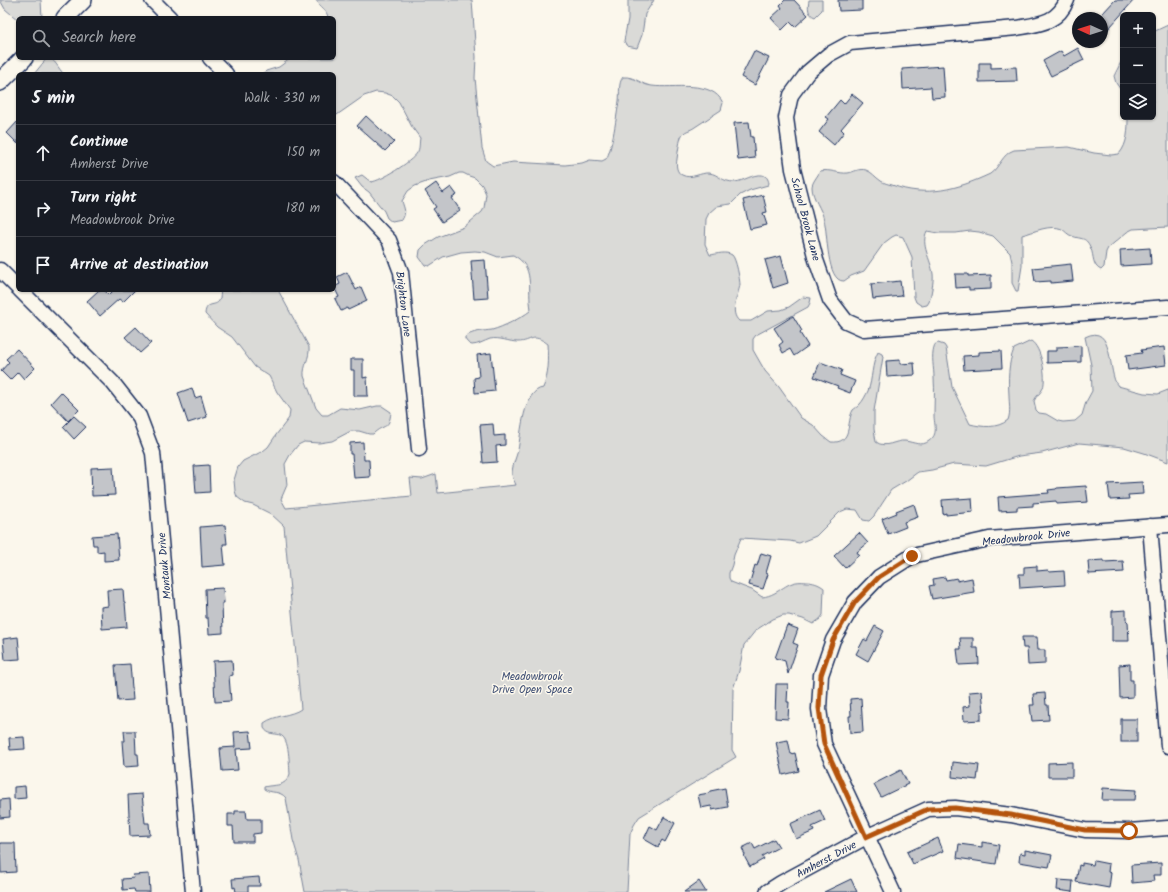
<!DOCTYPE html>
<html lang="en">
<head>
<meta charset="utf-8">
<style>
	:root { --surface:#171b24; --page:#242831; --text:#f1f3f6; --muted:#9ea1a6; --line:#363941 }
	body { margin:0; font-family:Kalam,sans-serif; background:var(--page); color:var(--text) }
	.controls { position:absolute; right:12px; top:12px; display:grid; overflow:hidden; border-radius:6px; box-shadow:0 1px 3px #0004 }
	.controls button { width:36px; height:36px; display:grid; place-items:center; padding:0; border:0; border-bottom:1px solid var(--line); background:var(--surface); color:var(--text); font:20px sans-serif }
	.compass { position:absolute; left:1072px; top:12px; width:36px; height:36px; border-radius:50%; background:var(--surface); box-shadow:0 1px 3px #0004; rotate:273deg }
	.stop { position:absolute; width:12px; height:12px; margin:-9px; border:3px solid #b45309; border-radius:50%; background:#fff }
	.stop.end { background:#b45309; border-color:#fff; box-shadow:0 1px 4px #0008 }
	.list { margin:0; padding:0; list-style:none }
	h2 { display:flex; justify-content:space-between; align-items:center; height:52px; margin:0; padding:0 16px; font-size:17px }
	h2 small { font-size:13px; font-weight:400; color:var(--muted) }
	.list li { display:grid; grid-template-columns:26px 1fr auto; gap:12px; align-items:center; box-sizing:border-box; height:56px; padding:0 16px; border-top:1px solid var(--line) }
	.list b { display:block; font-size:15px; white-space:nowrap }
	.list p { margin:0; font-size:13px; white-space:nowrap; color:var(--muted) }
	.list em { font-size:13px; font-style:normal; color:var(--muted) }
	.icon { flex:none; width:22px; height:22px; fill:none; stroke:currentColor; stroke-width:2; stroke-linecap:round; stroke-linejoin:round }
	.map { position:relative; flex:none; width:1168px; height:892px; overflow:hidden }
	.search { position:absolute; background:var(--surface); box-shadow:0 1px 3px #0004; left:16px; top:16px; width:320px; height:44px; display:flex; align-items:center; gap:10px; box-sizing:border-box; padding:0 14px; border-radius:6px; color:var(--muted); font-size:15px }
	.panel { position:absolute; background:var(--surface); box-shadow:0 1px 3px #0004; left:16px; top:72px; width:320px; height:220px; border-radius:6px }
	.map>svg:first-child { display:block }
</style>
</head>
<body>
<div class="map">
<svg width="1168" height="892" viewBox="0 0 1168 892">
	<rect width="100%" height="100%" fill="#fbf7ec"/>
	<filter id="ink" filterUnits="userSpaceOnUse"><feTurbulence type="fractalNoise" baseFrequency=".025" numOctaves="2"/><feDisplacementMap in="SourceGraphic" scale="8" xChannelSelector="R" yChannelSelector="G"/><feConvolveMatrix kernelMatrix="1 2 1 2 8 2 1 2 1" color-interpolation-filters="sRGB"/></filter>
	<g filter="url(#ink)">
		<g fill="#dadad7" stroke="#7a849a">
			<path d="M 0,0 L 41,0 L 42,18 L 18,18 L 18,20 L 5,9 Z"/>
			<path d="M 316,0 L 472,0 L 476,57 L 475,78 L 482,148 L 486,161 L 493,166 L 513,162 L 565,165 L 582,163 L 590,160 L 602,161 L 606,159 C 612,151 617,113 619,101 C 620,93 618,83 623,77 C 635,76 641,85 652,86 C 673,89 712,79 723,103 L 721,110 C 712,116 704,121 695,127 C 690,131 684,130 681,137 C 679,144 678,152 677,159 C 676,165 676,172 682,175 C 691,180 701,172 709,173 C 719,174 721,182 735,182 C 744,181 752,174 762,175 C 767,176 768,179 769,183 L 768,185 L 750,190 L 740,195 L 731,204 L 717,206 L 709,213 L 706,219 L 705,244 L 710,255 C 717,254 726,251 732,255 C 736,258 740,280 740,285 C 738,296 729,312 739,321 L 751,321 L 768,311 L 781,310 L 789,307 L 803,297 L 811,298 L 810,303 L 808,307 L 756,335 L 753,339 L 753,350 L 765,371 L 779,387 L 801,418 L 813,425 L 823,436 L 831,442 C 853,444 846,422 853,410 C 855,408 858,407 860,404 C 863,401 866,395 868,391 C 873,378 871,365 878,352 L 882,354 L 883,357 L 874,411 L 874,429 L 876,442 C 886,449 895,440 905,441 C 913,442 922,447 929,441 C 939,434 934,425 934,415 C 934,403 935,391 934,378 C 934,368 931,357 934,347 C 935,344 935,344 938,343 L 944,345 L 946,348 L 952,387 L 970,424 C 982,427 997,429 1008,420 C 1011,412 1009,403 1009,395 C 1008,379 1008,364 1014,349 L 1031,341 C 1041,347 1047,376 1043,388 C 1041,393 1036,396 1034,401 L 1036,410 L 1039,413 L 1046,414 L 1058,421 L 1063,422 L 1075,421 L 1082,415 L 1086,402 L 1092,391 L 1091,365 L 1085,337 C 1115,322 1107,374 1118,386 L 1144,393 L 1158,394 L 1168,390 L 1168,462 L 1144,453 L 1124,447 L 1079,443 L 1042,453 L 1019,456 L 986,466 L 954,464 L 932,470 L 918,472 L 906,481 L 891,490 L 874,516 L 869,521 L 863,520 L 857,510 L 847,509 L 840,512 L 816,536 L 799,543 L 790,541 L 741,538 L 734,555 L 732,565 L 729,573 L 729,578 L 731,582 L 752,590 L 762,597 C 781,595 785,579 806,582 C 813,582 819,584 824,588 L 823,615 L 820,619 L 813,624 L 803,619 L 789,615 L 783,615 L 773,619 L 756,630 L 744,645 L 739,671 L 733,689 L 732,750 L 736,757 L 639,817 L 634,825 L 630,834 L 627,892 L 305,892 L 299,860 L 293,840 L 286,798 C 280,790 271,794 264,789 L 264,787 C 275,784 285,788 290,774 C 289,765 290,738 280,735 C 274,733 268,735 264,728 L 264,723 C 275,715 291,716 301,709 L 284,526 L 271,514 L 253,505 L 245,503 L 237,497 L 235,491 L 234,480 L 238,467 L 243,461 L 263,451 L 268,447 L 276,435 L 289,418 L 290,410 L 277,392 L 269,376 L 255,367 L 232,337 L 217,327 L 205,314 C 206,301 215,307 219,301 C 221,298 220,293 221,290 L 278,290 L 309,347 C 310,358 303,366 304,376 L 316,408 L 322,415 L 328,415 L 340,408 L 360,410 L 377,406 L 382,406 L 391,412 C 389,431 384,423 373,434 L 369,434 L 359,431 L 351,431 L 332,441 L 319,443 L 304,442 L 298,445 L 290,455 L 285,464 L 287,485 L 281,499 L 286,508 L 412,496 L 410,478 L 422,479 L 436,474 L 438,493 L 516,485 C 515,482 512,478 512,474 C 512,466 516,458 518,450 C 521,435 523,390 543,388 C 549,374 549,360 548,344 C 532,332 532,342 518,342 C 509,342 500,337 490,339 C 484,341 478,345 472,345 C 468,344 467,342 465,339 L 465,337 C 472,331 484,331 492,330 C 503,327 521,318 530,311 L 531,309 C 527,288 536,267 513,255 L 498,257 L 485,252 L 475,251 L 461,252 L 443,257 L 429,266 L 425,265 L 419,257 L 420,250 L 425,245 L 438,237 L 464,227 L 482,212 L 484,208 L 486,194 L 482,185 L 475,178 L 469,176 L 463,173 L 459,173 L 450,177 L 429,181 L 415,186 L 408,191 L 402,201 C 404,209 407,211 402,220 L 392,222 L 387,218 L 384,211 L 369,192 L 362,187 L 355,178 L 362,175 L 371,182 C 381,181 411,162 417,153 C 420,149 419,143 420,138 L 412,127 L 399,102 L 393,96 L 385,93 L 376,92 L 364,96 L 334,117 L 334,74 L 263,74 L 266,71 L 279,67 L 291,58 L 334,58 L 334,18 L 328,18 C 327,9 320,7 316,0 Z"/>
			<path d="M 628,0 L 654,0 L 645,14 L 642,35 L 637,48 L 627,46 L 624,41 L 628,19 Z"/>
			<path d="M 809,0 L 822,0 L 822,10 L 815,17 C 807,14 808,7 809,0 Z"/>
			<path d="M 1168,25 L 1168,227 L 1133,229 L 1127,232 L 1108,248 L 1106,252 L 1104,267 L 1101,270 C 1092,266 1094,256 1091,249 C 1086,236 1082,240 1072,236 C 1068,235 1065,231 1062,229 C 1050,224 1034,232 1022,235 L 1022,266 L 1018,291 L 1016,291 L 1012,283 L 1012,262 L 1010,253 L 993,236 L 979,232 L 970,231 L 956,233 L 938,233 L 927,231 C 920,245 931,259 933,274 C 934,281 931,295 929,302 L 927,305 L 922,306 L 916,302 L 914,297 L 912,257 L 903,237 L 896,235 L 892,237 L 884,243 L 864,271 L 851,276 L 844,281 C 826,282 828,232 824,220 C 822,209 812,198 812,187 C 812,182 818,176 820,171 C 830,169 839,174 848,173 C 854,172 859,168 866,170 C 872,172 875,177 881,181 C 884,183 888,184 892,185 C 926,198 958,189 990,174 C 1000,167 1002,154 1014,150 L 1069,147 L 1094,153 L 1111,155 L 1119,154 C 1128,144 1128,129 1128,117 L 1153,117 L 1153,32 Z"/>
			<path d="M 47,58 C 55,58 58,69 64,74 L 34,74 Z"/>
			<path d="M 1123,58 L 1123,93 L 1116,83 L 1114,76 Z"/>
		</g>
		<g fill="#c3c5c9" stroke="#1b2f5e">
			<path d="M 785,0 L 794,0 L 808,15 L 795,27 L 790,22 L 782,30 L 771,18 L 782,8 L 780,5 Z"/>
			<path d="M 838,0 L 862,0 L 862,10 L 839,11 Z"/>
			<path d="M 1115,0 L 1134,0 L 1102,36 L 1102,14 Z"/>
			<path d="M 1078,48 L 1084,60 L 1051,76 L 1043,61 L 1061,51 L 1064,56 Z"/>
			<path d="M 754,51 L 769,58 L 755,85 L 741,77 Z"/>
			<path d="M 979,63 L 991,63 L 991,68 L 1016,67 L 1017,81 L 979,82 Z"/>
			<path d="M 943,66 L 945,97 L 932,98 L 931,87 L 903,89 L 902,69 Z"/>
			<path d="M 852,94 L 863,103 L 841,129 L 844,132 L 834,145 L 819,132 L 829,119 L 826,117 L 840,100 L 844,104 Z"/>
			<path d="M 366,116 L 394,142 L 385,151 L 357,126 Z"/>
			<path d="M 18,121 L 18,144 L 7,133 Z"/>
			<path d="M 749,122 L 751,137 L 753,137 L 755,158 L 738,160 L 734,123 Z"/>
			<path d="M 436,183 L 443,193 L 451,187 L 457,195 L 452,198 L 460,210 L 442,222 L 433,209 L 436,207 L 425,191 Z"/>
			<path d="M 763,195 L 767,212 L 763,213 L 767,225 L 750,229 L 743,200 Z"/>
			<path d="M 1150,248 L 1151,264 L 1121,266 L 1120,250 Z"/>
			<path d="M 781,256 L 788,283 L 773,288 L 765,260 Z"/>
			<path d="M 485,260 L 488,298 L 474,299 L 471,261 Z"/>
			<path d="M 1071,264 L 1073,281 L 1051,283 L 1051,281 L 1035,282 L 1033,268 Z"/>
			<path d="M 347,272 L 356,290 L 361,287 L 367,301 L 348,310 L 347,308 L 341,311 L 335,299 L 339,297 L 334,287 L 340,284 L 337,277 Z"/>
			<path d="M 955,274 L 968,274 L 968,276 L 991,275 L 991,289 L 969,290 L 969,287 L 956,288 Z"/>
			<path d="M 900,281 L 902,296 L 873,299 L 871,284 Z"/>
			<path d="M 99,290 L 104,290 L 109,295 L 112,292 L 111,290 L 135,290 L 123,302 L 119,299 L 100,316 L 87,301 Z"/>
			<path d="M 793,316 L 802,331 L 800,333 L 808,346 L 794,356 L 790,349 L 783,353 L 779,345 L 783,342 L 774,328 Z"/>
			<path d="M 136,327 L 151,343 L 140,353 L 125,337 Z"/>
			<path d="M 1081,346 L 1081,362 L 1047,363 L 1047,351 L 1057,351 L 1057,347 Z"/>
			<path d="M 1164,347 L 1166,365 L 1128,370 L 1126,355 L 1142,353 L 1141,350 Z"/>
			<path d="M 17,349 L 35,368 L 24,379 L 18,372 L 10,380 L 1,371 L 9,362 L 6,359 Z"/>
			<path d="M 1001,351 L 1002,368 L 964,370 L 963,356 L 979,355 L 979,352 Z"/>
			<path d="M 491,353 L 495,391 L 475,393 L 474,378 L 479,377 L 477,355 Z"/>
			<path d="M 351,359 L 363,359 L 363,378 L 367,377 L 368,396 L 354,396 L 354,370 L 351,370 Z"/>
			<path d="M 900,360 L 900,364 L 914,363 L 915,375 L 887,377 L 886,361 Z"/>
			<path d="M 820,362 L 842,370 L 840,375 L 855,381 L 850,393 L 837,388 L 838,386 L 814,377 Z"/>
			<path d="M 192,388 L 195,398 L 201,396 L 207,417 L 188,423 L 178,393 Z"/>
			<path d="M 61,392 L 79,410 L 68,421 L 51,403 Z"/>
			<path d="M 74,416 L 86,427 L 74,439 L 63,427 Z"/>
			<path d="M 493,424 L 494,436 L 505,435 L 505,445 L 496,446 L 497,462 L 483,463 L 480,425 Z"/>
			<path d="M 363,442 L 364,460 L 369,460 L 370,477 L 354,478 L 352,454 L 350,454 L 350,443 Z"/>
			<path d="M 209,465 L 210,492 L 196,493 L 194,466 Z"/>
			<path d="M 113,467 L 115,495 L 92,496 L 91,468 Z"/>
			<path d="M 1142,482 L 1143,494 L 1128,495 L 1129,499 L 1110,500 L 1108,484 Z"/>
			<path d="M 1086,486 L 1088,502 L 1057,504 L 1056,501 L 1033,503 L 1033,506 L 1017,507 L 1017,510 L 999,511 L 998,497 L 1049,493 L 1048,490 L 1056,489 L 1057,488 Z"/>
			<path d="M 972,498 L 973,512 L 946,515 L 946,513 L 943,514 L 942,500 Z"/>
			<path d="M 914,504 L 918,517 L 904,522 L 906,527 L 888,534 L 882,519 L 897,513 L 896,511 Z"/>
			<path d="M 225,525 L 227,544 L 223,544 L 225,565 L 202,567 L 200,527 Z"/>
			<path d="M 859,533 L 868,543 L 857,552 L 859,555 L 845,568 L 834,556 Z"/>
			<path d="M 117,534 L 119,560 L 104,561 L 104,551 L 97,552 L 97,545 L 93,545 L 92,536 Z"/>
			<path d="M 761,553 L 771,556 L 766,573 L 768,574 L 763,589 L 749,585 L 755,565 L 757,566 Z"/>
			<path d="M 1104,560 L 1104,562 L 1123,561 L 1124,572 L 1089,574 L 1088,561 Z"/>
			<path d="M 1037,566 L 1037,571 L 1048,570 L 1049,572 L 1064,571 L 1065,585 L 1020,588 L 1019,574 L 1024,574 L 1024,567 Z"/>
			<path d="M 945,577 L 946,580 L 957,578 L 957,581 L 972,578 L 974,592 L 932,599 L 929,586 L 934,585 L 933,579 Z"/>
			<path d="M 223,588 L 224,603 L 222,603 L 223,633 L 209,634 L 208,618 L 206,618 L 205,589 Z"/>
			<path d="M 123,589 L 124,602 L 125,602 L 127,627 L 102,629 L 101,607 L 108,606 L 107,590 Z"/>
			<path d="M 1126,610 L 1126,620 L 1128,622 L 1129,641 L 1112,641 L 1112,611 Z"/>
			<path d="M 787,625 L 798,629 L 793,643 L 798,645 L 788,674 L 785,661 L 775,658 Z"/>
			<path d="M 875,626 L 884,631 L 868,661 L 856,654 L 864,639 L 867,641 Z"/>
			<path d="M 18,637 L 20,659 L 5,660 L 3,639 Z"/>
			<path d="M 1022,637 L 1037,637 L 1038,650 L 1045,650 L 1045,664 L 1028,665 L 1027,648 L 1023,648 Z"/>
			<path d="M 960,638 L 973,638 L 973,648 L 978,648 L 979,664 L 959,665 L 957,649 L 961,649 Z"/>
			<path d="M 232,660 L 233,675 L 229,676 L 231,701 L 215,702 L 213,661 Z"/>
			<path d="M 130,664 L 133,700 L 118,701 L 115,665 Z"/>
			<path d="M 1130,664 L 1130,680 L 1133,680 L 1133,697 L 1120,698 L 1119,665 Z"/>
			<path d="M 776,684 L 788,684 L 787,702 L 789,702 L 788,719 L 775,718 Z"/>
			<path d="M 982,691 L 984,711 L 981,712 L 981,720 L 964,721 L 963,707 L 970,706 L 969,692 Z"/>
			<path d="M 1045,693 L 1046,705 L 1048,705 L 1049,720 L 1032,721 L 1030,705 L 1034,705 L 1033,694 Z"/>
			<path d="M 861,698 L 863,732 L 850,733 L 849,716 L 851,716 L 850,699 Z"/>
			<rect x="1121" y="719" width="16" height="23"/>
			<path d="M 124,731 L 135,731 L 136,754 L 138,754 L 139,766 L 124,767 L 122,741 L 125,741 Z"/>
			<path d="M 250,731 L 252,748 L 236,749 L 238,770 L 222,771 L 220,748 L 235,747 L 234,732 Z"/>
			<path d="M 24,737 L 25,749 L 10,750 L 9,738 Z"/>
			<path d="M 788,740 L 791,754 L 795,753 L 799,771 L 783,775 L 776,742 Z"/>
			<path d="M 953,762 L 979,765 L 977,780 L 952,777 Z"/>
			<path d="M 1072,762 L 1072,777 L 1048,777 L 1048,763 Z"/>
			<path d="M 901,770 L 908,784 L 881,797 L 874,784 Z"/>
			<path d="M 25,786 L 26,798 L 14,799 L 14,787 Z"/>
			<path d="M 725,788 L 728,807 L 712,810 L 711,806 L 701,808 L 698,795 L 709,793 L 710,791 Z"/>
			<path d="M 1103,788 L 1136,790 L 1135,800 L 1102,800 Z"/>
			<path d="M 142,794 L 145,823 L 149,823 L 150,835 L 130,836 L 128,795 Z"/>
			<path d="M 9,799 L 10,817 L 0,818 L 0,800 Z"/>
			<path d="M 820,810 L 825,821 L 812,827 L 814,831 L 796,839 L 790,824 Z"/>
			<path d="M 235,811 L 246,811 L 247,819 L 261,819 L 261,833 L 253,834 L 253,842 L 234,842 L 233,826 L 228,826 L 228,814 L 235,814 Z"/>
			<path d="M 664,817 L 675,823 L 665,842 L 662,840 L 658,847 L 644,839 L 650,826 L 657,830 Z"/>
			<path d="M 938,838 L 943,851 L 913,864 L 907,852 Z"/>
			<path d="M 774,839 L 779,847 L 762,856 L 764,859 L 750,867 L 744,856 L 745,855 L 742,848 L 752,843 L 755,849 Z"/>
			<path d="M 982,842 L 999,845 L 996,864 L 957,858 L 959,844 L 982,847 Z"/>
			<path d="M 0,843 L 15,843 L 16,872 L 1,873 Z"/>
			<path d="M 1025,850 L 1052,855 L 1049,867 L 1019,862 L 1020,853 L 1025,854 Z"/>
			<path d="M 1094,861 L 1109,864 L 1108,872 L 1111,873 L 1109,888 L 1076,882 L 1079,865 L 1082,866 L 1082,863 L 1093,865 Z"/>
			<path d="M 1161,863 L 1161,875 L 1153,875 L 1154,881 L 1132,883 L 1131,865 Z"/>
			<path d="M 149,874 L 150,892 L 135,892 L 134,889 L 123,890 L 122,879 L 134,878 L 133,875 Z"/>
			<path d="M 259,877 L 260,886 L 248,886 L 248,892 L 236,892 L 235,887 L 233,888 L 232,879 Z"/>
			<path d="M 851,879 L 857,892 L 824,892 Z"/>
			<path d="M 1058,880 L 1073,881 L 1072,892 L 1057,890 Z"/>
			<path d="M 699,881 L 706,892 L 684,892 Z"/>
		</g>
		<g fill="none" stroke-linecap="round" stroke-linejoin="round">
			<defs>
				<g id="minor">
					<path d="M 152,0 L 170,18"/>
					<path d="M 1067,0 C 1058,23 1039,24 1017,28 L 850,43 L 828,55 L 808,72 L 791,95 L 786,118 L 793,169 L 816,260 L 830,300 L 846,321 L 864,329 L 1168,307"/>
					<path d="M 210,58 L 226,74"/>
					<path d="M 334,182 L 389,240 L 401,272 L 419,449"/>
					<path d="M 0,270 L 18,288"/>
					<path d="M 20,290 L 113,383 L 139,416 L 153,453 L 193,892"/>
					<path d="M 1150,526 L 1168,746"/>
					<path d="M 767,892 L 781,883 L 866,837 L 928,809 L 955,808 L 1011,815 L 1085,830 L 1129,831 L 1168,828"/>
					<path d="M 893,892 L 824,744 L 819,709 L 821,675 L 833,640 L 855,602 L 879,577 L 912,556 L 989,539 L 1168,525"/>
				</g>
				<g id="tertiary">
					<path d="M 65,18 L 83,0"/>
					<path d="M 0,82 L 24,58"/>
				</g>
			</defs>
			<use href="#minor" stroke="#1b2f5e" stroke-width="17"/>
			<use href="#tertiary" stroke="#1b2f5e" stroke-width="20"/>
			<use href="#minor" stroke="#fbf7ec" stroke-width="14"/>
			<use href="#tertiary" stroke="#fbf7ec" stroke-width="17"/>
		</g>
	</g>
	<g fill="none" stroke-linecap="round" stroke-linejoin="round" filter="url(#ink)">
		<path stroke="#b45309" stroke-width="5" d="M 912,556 L 879,577 L 855,602 L 833,640 L 821,675 L 819,708 L 824,744 L 866,837 L 928,809 L 955,808 L 1011,815 L 1085,830 L 1129,831"/>
	</g>
	<g text-anchor="middle" stroke-width="3" stroke-linejoin="round" paint-order="stroke">
		<g font-size="11" fill="#1b2f5e" stroke="#fbf7ec">
			<text transform="translate(806 219) rotate(75)" y="4">School Brook Lane</text>
			<text transform="translate(404 304) rotate(83)" y="4">Brighton Lane</text>
			<text transform="translate(1026 537) rotate(-6)" y="4">Meadowbrook Drive</text>
			<text transform="translate(164 566) rotate(-95)" y="4">Montauk Drive</text>
			<text transform="translate(826 859) rotate(-28)" y="4">Amherst Drive</text>
		</g>
		<g font-size="11" fill="#415176" stroke="#fbf7ec">
			<text x="532" y="680">Meadowbrook<tspan x="532" dy="13">Drive Open Space</tspan></text>
		</g>
	</g>
</svg>
<div class="controls">
<button>+</button>
<button>−</button>
<button><svg class="icon" aria-label="layers" viewBox="0 0 24 24"><path d="M12 4l9 5-9 5-9-5zM3 14l9 5 9-5"/></svg></button>
</div>
<svg class="compass" viewBox="-18 -18 36 36"><path d="M0-13l5 13h-10z" fill="#e53935"/><path d="M0 13l5-13h-10z" fill="#9ea1a6"/></svg>
<div class="stop" style="left:1129px;top:831px"></div>
<div class="stop end" style="left:912px;top:556px"></div>
<div class="search"><svg class="icon" aria-label="search" viewBox="0 0 24 24"><circle cx="10" cy="10" r="6"/><path d="M15 15l6 6"/></svg>Search here</div>
<section class="panel">
<h2>5 min<small>Walk · 330 m</small></h2>
<ul class="list">
<li><svg class="icon" aria-label="ahead" viewBox="0 0 24 24"><path d="M12 20V5M6 11l6-6 6 6"/></svg><div><b>Continue</b><p>Amherst Drive</p></div><em>150 m</em></li>
<li><svg class="icon" aria-label="right" viewBox="0 0 24 24"><path d="M7 20v-9h11M14 6l5 5-5 5"/></svg><div><b>Turn right</b><p>Meadowbrook Drive</p></div><em>180 m</em></li>
<li><svg class="icon" aria-label="arrive" viewBox="0 0 24 24"><path d="M6 21V4h12l-3 4 3 4H6"/></svg><div><b>Arrive at destination</b></div></li>
</ul>
</section>
</div>
</body>
</html>
